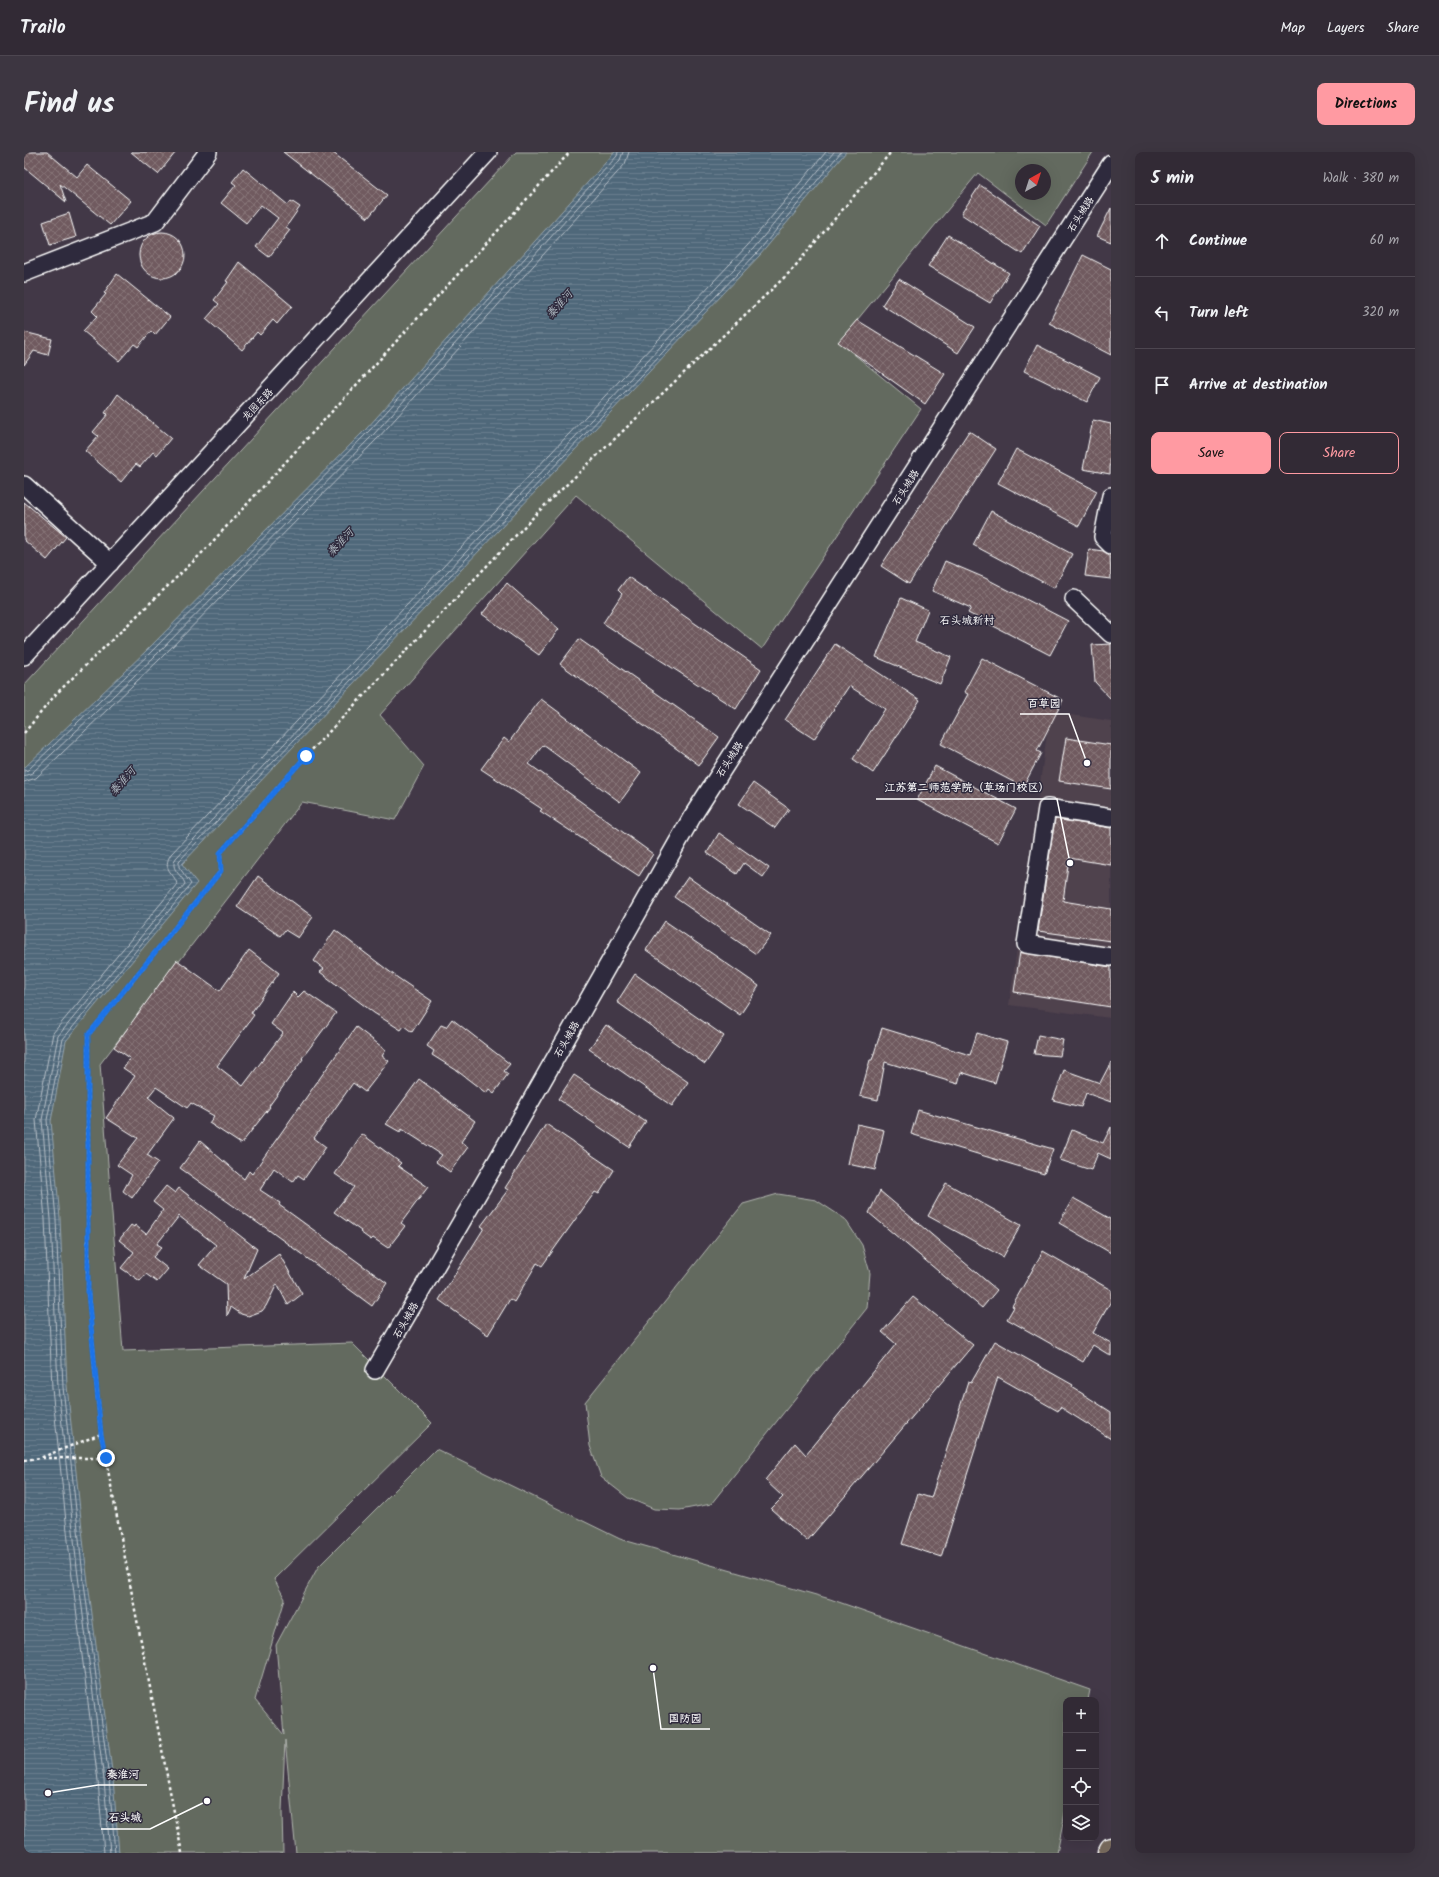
<!DOCTYPE html>
<html lang="en">
<head>
<meta charset="utf-8">
<style>
	:root { --surface:#322a35; --page:#3d3641; --text:#f1f3f6; --muted:#a8a7ad; --line:#4d4650; --accent:#ff9aa2 }
	body { margin:0; font-family:Kalam,"LXGW WenKai TC",sans-serif; background:var(--page); color:var(--text) }
	.controls { position:absolute; right:12px; bottom:12px; display:grid; overflow:hidden; border-radius:8px; box-shadow:0 4px 16px #0002 }
	.controls button { width:36px; height:36px; display:grid; place-items:center; padding:0; border:0; border-bottom:1px solid var(--line); background:var(--surface); color:var(--text); font:20px sans-serif }
	.compass { position:absolute; left:991px; top:12px; width:36px; height:36px; border-radius:50%; background:var(--surface); box-shadow:0 4px 16px #0002; rotate:39deg }
	.stop { position:absolute; width:12px; height:12px; margin:-9px; border:3px solid #1a73e8; border-radius:50%; background:#fff }
	.stop.end { background:#1a73e8; border-color:#fff; box-shadow:0 1px 4px #0008 }
	.list { margin:0; padding:0; list-style:none }
	h2 { display:flex; justify-content:space-between; align-items:center; height:52px; margin:0; padding:0 16px; font-size:17px }
	h2 small { font-size:13px; font-weight:400; color:var(--muted) }
	.list li { display:grid; grid-template-columns:26px 1fr auto; gap:12px; align-items:center; box-sizing:border-box; height:72px; padding:0 16px; border-top:1px solid var(--line) }
	.list b { display:block; font-size:15px; white-space:nowrap }
	.list em { font-size:13px; font-style:normal; color:var(--muted) }
	.actions { display:flex; gap:8px; padding:12px 16px }
	.actions a { flex:1; padding:9px 0; border:1px solid var(--accent); border-radius:8px; text-align:center; font-size:14px; color:var(--accent) }
	.actions .main { background:var(--accent); color:#111 }
	.icon { flex:none; width:22px; height:22px; fill:none; stroke:currentColor; stroke-width:2; stroke-linecap:round; stroke-linejoin:round }
	.map { position:relative; flex:none; width:1087px; height:1701px; overflow:hidden; border-radius:8px }
	header { display:flex; align-items:center; gap:24px; box-sizing:border-box; height:56px; padding:0 20px; background:var(--surface); border-bottom:1px solid var(--line) }
	header strong { font-size:19px }
	nav { display:flex; gap:22px; margin-inline-start:auto; font-size:14px }
	.intro { display:flex; align-items:center; justify-content:space-between; box-sizing:border-box; height:96px; padding:0 24px }
	h1 { margin:0; font-size:28px }
	.button { padding:10px 18px; border-radius:8px; background:var(--accent); color:#111; font-size:14px; font-weight:700 }
	main { display:flex; gap:24px; padding:0 24px }
	aside { flex:1; background:var(--surface); border-radius:8px; box-shadow:0 4px 16px #0002 }
	.map>svg:first-child { display:block }
</style>
</head>
<body>
<header>
<strong>Trailo</strong>
<nav><a>Map</a><a>Layers</a><a>Share</a></nav>
</header>
<div class="intro"><h1>Find us</h1><a class="button">Directions</a></div>
<main>
<div class="map">
<svg width="1087" height="1701" viewBox="0 0 1087 1701">
	<defs>
		<pattern id="water-rules" width="6" height="5" patternUnits="userSpaceOnUse"><rect width="6" height="5" fill="#4f677a"/><path d="M0 2.5h6" fill="none" stroke="#697e8e"/></pattern>
		<pattern id="building-cross-hatch" width="8" height="8" patternUnits="userSpaceOnUse"><rect width="8" height="8" fill="#705a5e"/><path d="M0 0l8 8M0 8l8-8" fill="none" stroke="#857376"/></pattern>
	</defs>
	<rect width="100%" height="100%" fill="#423847"/>
	<filter id="ink" filterUnits="userSpaceOnUse"><feTurbulence type="fractalNoise" baseFrequency=".025" numOctaves="2"/><feDisplacementMap in="SourceGraphic" scale="8" xChannelSelector="R" yChannelSelector="G"/><feConvolveMatrix kernelMatrix="1 2 1 2 8 2 1 2 1" color-interpolation-filters="sRGB"/></filter>
	<g filter="url(#ink)">
		<path fill="#50424e" d="M 1026,560 L 1087,569 L 1087,866 L 985,853 Z"/>
		<g fill="#636b5f" stroke="#b1b5af" fill-rule="evenodd">
			<path d="M 492,0 L 1069,0 L 1022,73 L 954,21 L 815,190 L 897,257 L 738,497 L 552,343 L 356,563 L 400,614 L 371,668 L 278,650 L 76,912 L 99,1199 L 328,1191 L 408,1271 L 250,1427 L 261,1447 L 231,1548 L 260,1583 L 252,1493 L 294,1415 L 412,1297 L 596,1387 L 806,1447 L 1066,1538 L 1064,1548 L 1042,1548 L 1042,1656 L 1033,1701 L 272,1701 L 261,1588 L 258,1659 L 259,1701 L 0,1701 L 0,533 ZM 997,18 L 1021,18 L 1021,42 L 997,42 Z"/>
			<path d="M 754,1042 L 792,1048 L 821,1067 L 838,1093 L 846,1121 L 843,1156 L 687,1352 L 656,1358 L 630,1357 L 604,1346 L 577,1325 L 566,1294 L 561,1250 L 719,1052 Z"/>
		</g>
		<path fill="url(#water-rules)" stroke="#95a4af" d="M 591,0 L 822,0 L 736,103 L 158,712 L 173,731 L 42,889 L 27,969 L 36,1066 L 43,1234 L 62,1415 L 89,1627 L 95,1701 L 0,1701 L 0,616 L 123,498 L 343,276 Z"/>
		<g fill="none" stroke-linecap="round" stroke-linejoin="round">
			<g stroke="#b9c2ca" stroke-width="1">
				<path d="M 0,619 L 4,618 L 126,501 L 346,278 L 593,4 L 594,0"/>
				<path d="M 0,624 L 8,621 L 130,505 L 350,282 L 596,8 L 599,0"/>
				<path d="M 0,630 L 12,626 L 134,509 L 354,286 L 601,12 L 605,0"/>
				<path d="M 80,1701 L 74,1629 L 47,1417 L 28,1236 L 21,1067 L 12,968 L 29,881 L 153,732 C 150,720 137,718 147,702 L 724,93 L 802,0"/>
				<path d="M 86,1701 L 80,1628 L 53,1416 L 34,1235 L 27,1067 L 18,968 L 34,884 L 161,732 C 158,722 145,718 152,706 L 729,97 L 810,0"/>
				<path d="M 91,1701 L 85,1627 L 58,1415 L 39,1235 L 32,1067 L 23,968 L 39,887 L 167,732 L 155,715 L 155,709 L 733,101 L 817,0"/>
			</g>
		</g>
		<g fill="url(#building-cross-hatch)" stroke="#fff">
			<path d="M 0,0 L 23,0 L 53,25 L 63,13 L 107,49 L 86,73 L 36,32 L 42,50 L 0,15 Z"/>
			<path d="M 107,0 L 152,0 L 134,22 Z"/>
			<path d="M 259,0 L 308,0 L 363,43 L 344,66 Z"/>
			<path d="M 219,16 L 264,53 L 267,49 L 276,55 L 262,75 L 266,78 L 245,105 L 232,95 L 254,66 L 237,53 L 222,71 L 197,51 L 212,33 L 208,30 Z"/>
			<path d="M 956,33 L 1016,74 L 998,102 L 937,62 Z"/>
			<path d="M 1087,56 L 1087,90 L 1073,84 Z"/>
			<path d="M 45,61 L 52,85 L 26,93 L 19,70 Z"/>
			<circle cx="138" cy="103" r="23"/>
			<path d="M 924,83 L 985,121 L 966,151 L 904,114 Z"/>
			<path d="M 1059,103 L 1087,117 L 1087,203 L 1025,171 Z"/>
			<path d="M 215,110 L 268,154 L 253,172 L 249,168 L 236,183 L 233,180 L 218,198 L 182,167 L 195,152 L 190,148 L 204,130 L 202,129 Z"/>
			<path d="M 93,122 L 146,165 L 131,183 L 127,179 L 114,195 L 110,192 L 95,209 L 59,179 L 73,164 L 68,159 L 82,142 L 80,141 Z"/>
			<path d="M 875,127 L 951,175 L 934,201 L 858,153 Z"/>
			<path d="M 833,168 L 921,222 L 901,252 L 814,190 Z"/>
			<path d="M 0,180 L 28,187 L 24,203 L 10,199 L 0,213 Z"/>
			<path d="M 1013,193 L 1076,225 L 1063,250 L 1000,219 Z"/>
			<path d="M 94,242 L 147,286 L 133,303 L 129,300 L 116,315 L 112,312 L 97,330 L 61,299 L 74,284 L 69,280 L 84,262 L 81,261 Z"/>
			<path d="M 1069,268 L 1087,272 L 1086,322 L 1059,317 Z"/>
			<path d="M 945,279 L 972,297 L 885,432 L 857,414 Z"/>
			<path d="M 992,297 L 1073,339 L 1055,374 L 974,331 Z"/>
			<path d="M 0,350 L 42,385 L 23,408 L 0,388 Z"/>
			<path d="M 967,359 L 1048,402 L 1030,436 L 949,393 Z"/>
			<path d="M 1065,397 L 1079,399 L 1086,403 L 1087,427 L 1061,424 Z"/>
			<path d="M 921,409 L 961,426 L 1044,469 L 1026,503 L 944,461 L 947,456 L 908,439 Z"/>
			<path d="M 604,425 L 737,517 L 712,557 L 579,471 L 598,442 L 594,438 Z"/>
			<path d="M 483,431 L 535,477 L 515,503 L 458,462 Z"/>
			<path d="M 877,446 L 904,458 L 891,490 L 927,505 L 916,532 L 852,505 Z"/>
			<path d="M 555,487 L 695,585 L 675,613 L 536,512 Z"/>
			<path d="M 811,492 L 896,548 L 849,621 L 829,607 L 861,557 L 825,534 L 790,587 L 761,568 Z"/>
			<path d="M 1087,492 L 1087,547 L 1071,530 L 1068,493 Z"/>
			<path d="M 958,506 L 1039,548 L 1013,599 L 1017,601 L 999,635 L 917,592 L 944,542 L 940,540 Z"/>
			<path d="M 517,547 L 617,621 L 596,650 L 519,593 L 505,612 L 629,702 L 615,724 L 516,659 L 518,657 L 457,617 L 480,586 L 485,590 Z"/>
			<path d="M 1042,586 L 1087,593 L 1087,637 L 1035,629 Z"/>
			<path d="M 911,614 L 992,657 L 974,691 L 893,648 Z"/>
			<path d="M 729,631 L 765,657 L 751,676 L 715,652 Z"/>
			<path d="M 1031,667 L 1087,676 L 1087,713 L 1045,706 L 1039,749 L 1087,757 L 1087,789 L 1014,779 Z"/>
			<path d="M 695,681 L 745,716 L 739,725 L 720,711 L 713,722 L 683,701 Z"/>
			<path d="M 234,724 L 289,765 L 274,786 L 261,778 L 256,784 L 213,755 Z"/>
			<path d="M 664,725 L 747,783 L 732,802 L 650,745 Z"/>
			<path d="M 641,769 L 735,834 L 716,863 L 622,798 Z"/>
			<path d="M 311,778 L 374,826 L 408,849 L 388,880 L 380,874 L 377,878 L 350,861 L 296,820 L 300,817 L 290,809 Z"/>
			<path d="M 225,798 L 255,821 L 227,861 L 230,863 L 193,914 L 219,934 L 259,881 L 247,872 L 269,840 L 274,845 L 280,839 L 312,861 L 278,906 L 279,907 L 245,954 L 246,955 L 217,992 L 185,971 L 190,964 L 167,951 L 163,956 L 132,935 L 124,945 L 150,966 L 123,1003 L 134,1010 L 108,1046 L 99,1039 L 108,1023 L 93,1013 L 114,986 L 82,966 L 111,924 L 99,916 L 106,906 L 90,895 L 153,808 L 196,839 Z"/>
			<path d="M 996,800 L 1087,815 L 1087,855 L 990,840 Z"/>
			<path d="M 611,822 L 700,884 L 681,912 L 593,850 Z"/>
			<path d="M 428,867 L 486,912 L 480,919 L 484,922 L 470,941 L 465,937 L 462,941 L 432,918 L 408,903 L 410,899 L 403,894 L 417,873 L 422,875 Z"/>
			<path d="M 582,873 L 664,930 L 648,954 L 565,897 Z"/>
			<path d="M 332,875 L 362,898 L 358,904 L 365,909 L 341,940 L 329,931 L 290,986 L 302,995 L 280,1027 L 274,1023 L 269,1030 L 250,1016 L 236,1038 L 256,1051 L 255,1053 L 363,1131 L 348,1154 L 238,1073 L 238,1074 L 156,1016 L 176,989 L 220,1027 L 225,1019 L 228,1022 Z"/>
			<path d="M 858,876 L 946,903 L 953,881 L 983,890 L 971,931 L 937,920 L 934,932 L 861,910 L 854,948 L 836,944 L 846,908 L 848,908 Z"/>
			<path d="M 1014,883 L 1039,888 L 1036,904 L 1010,902 Z"/>
			<path d="M 1087,910 L 1087,950 L 1062,941 L 1057,955 L 1029,948 L 1040,918 L 1076,931 Z"/>
			<path d="M 550,923 L 622,970 L 605,995 L 534,947 Z"/>
			<path d="M 395,927 L 451,969 L 437,990 L 444,995 L 426,1020 L 412,1010 L 418,1003 L 378,977 L 376,980 L 362,972 Z"/>
			<path d="M 894,958 L 1029,997 L 1020,1022 L 887,982 Z"/>
			<path d="M 522,972 L 590,1018 L 575,1042 L 571,1040 L 518,1114 L 513,1111 L 490,1150 L 486,1147 L 464,1183 L 415,1148 L 460,1076 L 457,1074 L 484,1038 L 481,1036 Z"/>
			<path d="M 833,972 L 860,978 L 851,1018 L 824,1012 Z"/>
			<path d="M 1087,975 L 1087,1007 L 1074,1001 L 1067,1018 L 1036,1008 L 1048,978 L 1079,991 Z"/>
			<path d="M 338,982 L 377,1011 L 374,1014 L 404,1035 L 377,1071 L 381,1074 L 364,1096 L 349,1086 L 347,1088 L 336,1080 L 337,1079 L 310,1060 L 330,1035 L 311,1022 Z"/>
			<path d="M 922,1031 L 997,1073 L 979,1105 L 904,1064 Z"/>
			<path d="M 142,1034 L 151,1041 L 155,1036 L 233,1097 L 220,1127 L 255,1102 L 278,1142 L 264,1153 L 253,1132 L 242,1154 L 238,1159 L 224,1164 L 217,1162 L 207,1155 L 203,1164 L 202,1132 L 175,1113 L 192,1093 L 155,1064 L 133,1092 L 138,1095 L 129,1105 L 144,1117 L 133,1130 L 122,1122 L 116,1129 L 97,1116 L 110,1100 L 95,1088 L 107,1073 L 110,1075 L 111,1073 L 122,1082 L 139,1058 L 129,1050 Z"/>
			<path d="M 856,1039 L 973,1138 L 958,1156 L 845,1061 Z"/>
			<path d="M 1049,1046 L 1087,1067 L 1087,1101 L 1035,1071 Z"/>
			<path d="M 1019,1099 L 1087,1138 L 1087,1149 L 1069,1181 L 1087,1191 L 1087,1204 L 1069,1193 L 1059,1210 L 983,1167 L 990,1155 L 988,1154 Z"/>
			<path d="M 889,1145 L 949,1193 L 783,1389 L 747,1357 L 759,1345 L 741,1328 L 771,1291 L 782,1303 L 872,1192 L 858,1180 Z"/>
			<path d="M 971,1189 L 1049,1233 L 1048,1235 L 1087,1260 L 1087,1287 L 1036,1255 L 1034,1259 L 974,1225 L 917,1405 L 878,1392 L 894,1342 L 907,1346 L 944,1230 L 947,1231 Z"/>
		</g>
		<g fill="none" stroke-linecap="round" stroke-linejoin="round">
			<defs>
				<g id="minor">
					<path d="M 0,121 L 131,70 L 184,0"/>
					<path d="M 0,333 L 86,411"/>
					<path d="M 1087,344 L 1079,385 L 1087,393"/>
					<path d="M 1050,447 L 1087,482"/>
					<path d="M 0,504 L 464,0"/>
					<path d="M 1087,666 L 1023,656 L 1002,792 L 1087,805"/>
					<path d="M 351,1218 L 474,1007 L 668,665 L 1087,12"/>
				</g>
				<path id="major" d="M 1085,1701 L 1087,1697"/>
			</defs>
			<use href="#minor" stroke="#fff" stroke-width="20"/>
			<use href="#major" stroke="#fff" stroke-width="25"/>
			<g stroke="#fff" stroke-width="2.5" stroke-dasharray="3 3" stroke-linecap="butt">
				<path d="M 0,581 L 32,542 L 180,399 L 546,0"/>
				<path d="M 18,1306 L 82,1306"/>
				<path d="M 0,1308 L 16,1306 L 77,1282"/>
				<path d="M 158,1701 L 77,1282 L 64,1141 L 64,883 L 197,719 L 196,701 L 282,604 L 517,357 L 767,119 L 867,0"/>
			</g>
			<use href="#minor" stroke="#2f2a3d" stroke-width="17"/>
			<use href="#major" stroke="#76695c" stroke-width="22"/>
		</g>
	</g>
	<g fill="none" stroke-linecap="round" stroke-linejoin="round" filter="url(#ink)">
		<path stroke="#1a73e8" stroke-width="5" d="M 82,1306 L 77,1282 L 64,1141 L 64,883 L 197,719 L 196,701 L 282,604"/>
	</g>
	<g text-anchor="middle" stroke-width="3" stroke-linejoin="round" paint-order="stroke">
		<g font-size="10" fill="#fff" stroke="#2f2a3d">
			<text transform="translate(1056 62) rotate(-58)" y="4">石头城路</text>
			<text transform="translate(233 252) rotate(-47)" y="4">龙园东路</text>
			<text transform="translate(881 335) rotate(-57)" y="4">石头城路</text>
			<text transform="translate(705 607) rotate(-57)" y="4">石头城路</text>
			<text transform="translate(542 887) rotate(-60)" y="4">石头城路</text>
			<text transform="translate(381 1168) rotate(-60)" y="4">石头城路</text>
		</g>
		<g font-size="11" font-style="italic" fill="#b0bbc3" stroke="#2f2a3d">
			<text transform="translate(535 152) rotate(-49)" y="4">秦淮河</text>
			<text transform="translate(316 390) rotate(-47)" y="4">秦淮河</text>
			<text transform="translate(98 629) rotate(-49)" y="4">秦淮河</text>
		</g>
		<g font-size="11" fill="#fff" stroke="#2f2a3d">
			<text x="943" y="472">石头城新村</text>
		</g>
	</g>
	<path fill="none" stroke="#fff" stroke-width="1.5" d="M1063 611L1045 562H996M1046 711L1033 647H852M629 1516L637 1577H686M24 1641L74 1633H123M183 1649L126 1677H77"/>
	<g fill="#fff" stroke="#2f2a3d" stroke-width="1.5">
		<circle cx="1063" cy="611" r="4"/>
		<circle cx="1046" cy="711" r="4"/>
		<circle cx="629" cy="1516" r="4"/>
		<circle cx="24" cy="1641" r="4"/>
		<circle cx="183" cy="1649" r="4"/>
	</g>
	<g font-size="11" text-anchor="middle" font-weight="bold" fill="#fff" stroke="#2f2a3d" stroke-width="3" stroke-linejoin="round" paint-order="stroke">
		<text x="1020" y="555">百草园</text>
		<text x="943" y="639">江苏第二师范学院（草场门校区）</text>
		<text x="661" y="1570">国防园</text>
		<text x="99" y="1626">秦淮河</text>
		<text x="101" y="1669">石头城</text>
	</g>
</svg>
<div class="controls">
<button>+</button>
<button>−</button>
<button><svg class="icon" aria-label="locate" viewBox="0 0 24 24"><circle cx="12" cy="12" r="6"/><path d="M12 2v4M12 18v4M2 12h4M18 12h4"/></svg></button>
<button><svg class="icon" aria-label="layers" viewBox="0 0 24 24"><path d="M12 4l9 5-9 5-9-5zM3 14l9 5 9-5"/></svg></button>
</div>
<svg class="compass" viewBox="-18 -18 36 36"><path d="M0-13l5 13h-10z" fill="#e53935"/><path d="M0 13l5-13h-10z" fill="#a8a7ad"/></svg>
<div class="stop" style="left:282px;top:604px"></div>
<div class="stop end" style="left:82px;top:1306px"></div>
</div>
<aside>
<h2>5 min<small>Walk · 380 m</small></h2>
<ul class="list">
<li><svg class="icon" aria-label="ahead" viewBox="0 0 24 24"><path d="M12 20V5M6 11l6-6 6 6"/></svg><div><b>Continue</b></div><em>60 m</em></li>
<li><svg class="icon" aria-label="left" viewBox="0 0 24 24"><path d="M17 20v-9H6M10 6l-5 5 5 5"/></svg><div><b>Turn left</b></div><em>320 m</em></li>
<li><svg class="icon" aria-label="arrive" viewBox="0 0 24 24"><path d="M6 21V4h12l-3 4 3 4H6"/></svg><div><b>Arrive at destination</b></div></li>
</ul>
<div class="actions"><a class="main">Save</a><a>Share</a></div>
</aside>
</main>
</body>
</html>
